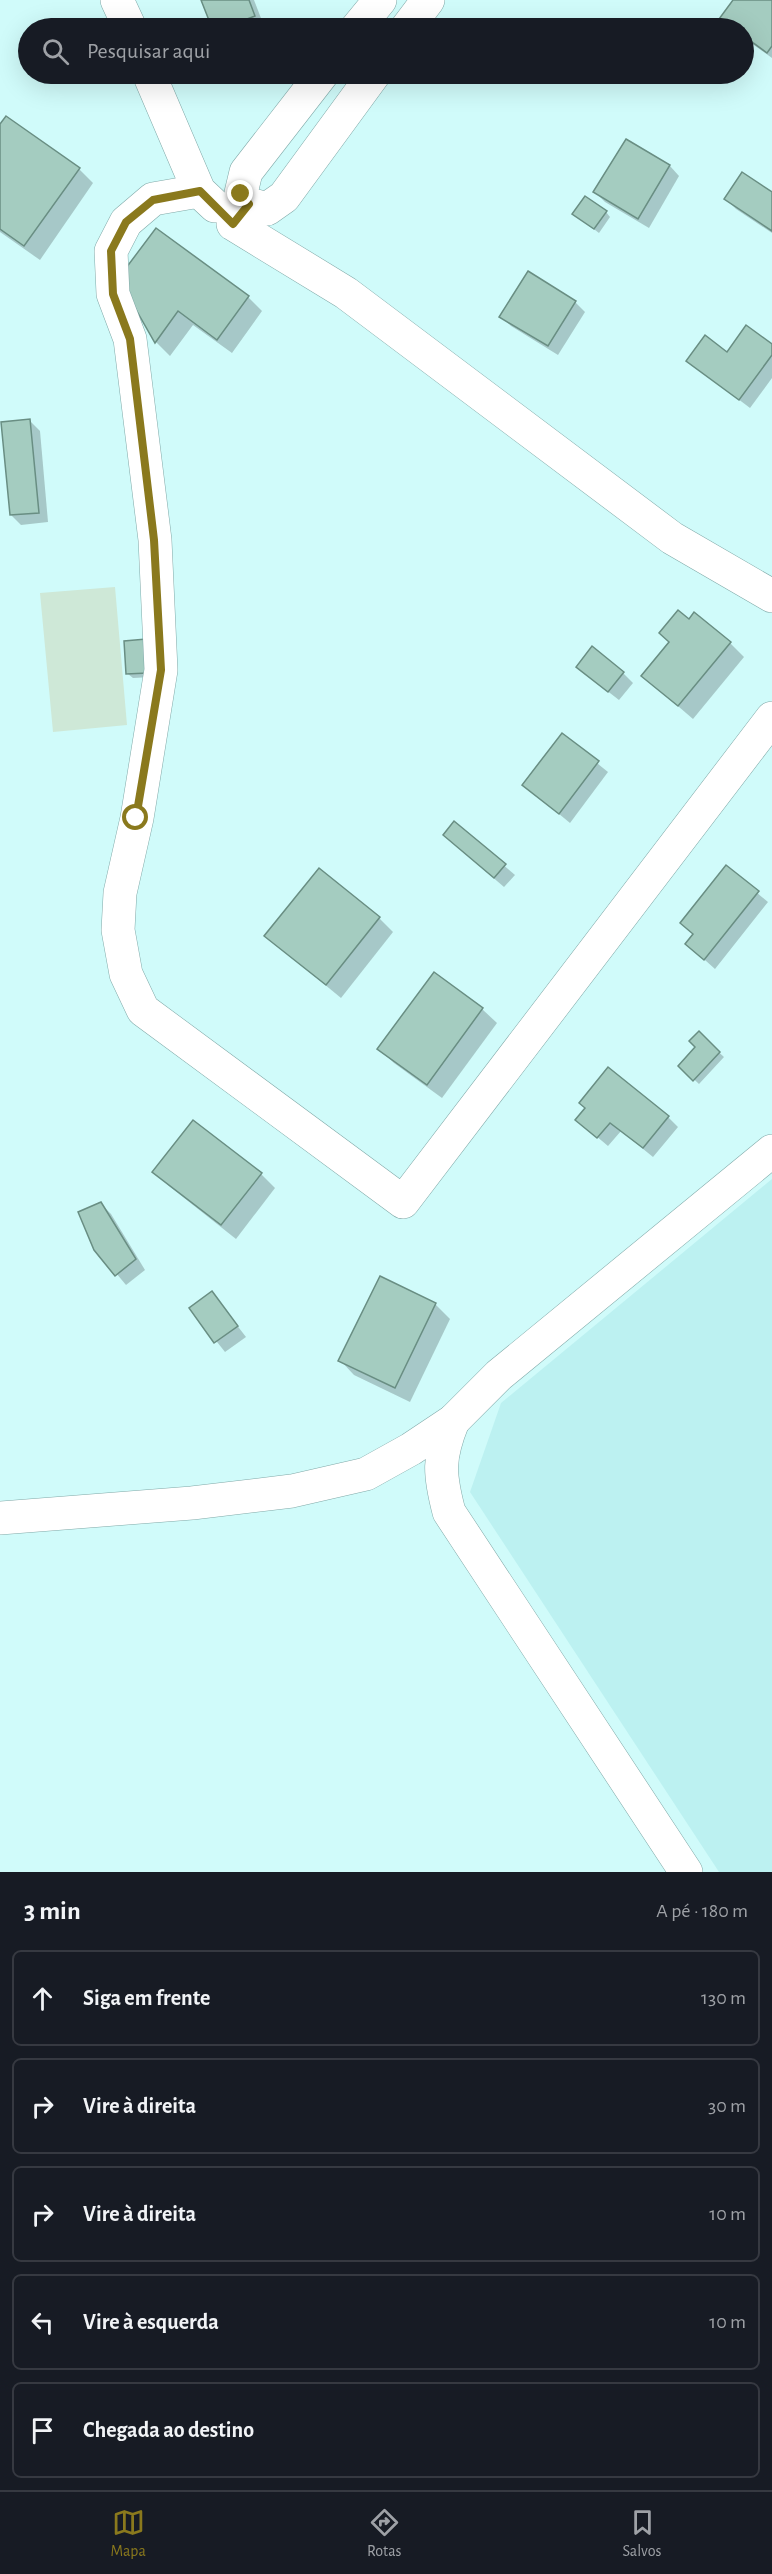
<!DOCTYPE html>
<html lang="pt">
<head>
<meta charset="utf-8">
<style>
	:root { --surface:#171b24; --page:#242831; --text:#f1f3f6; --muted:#9ea1a6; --line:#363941; --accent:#8a791d }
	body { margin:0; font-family:"Alegreya Sans",sans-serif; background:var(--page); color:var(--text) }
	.stop { position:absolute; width:18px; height:18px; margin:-14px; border:4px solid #8a791d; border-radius:50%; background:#fff }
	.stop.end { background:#8a791d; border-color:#fff; box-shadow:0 2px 6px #0008 }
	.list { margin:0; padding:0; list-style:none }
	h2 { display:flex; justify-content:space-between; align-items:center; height:78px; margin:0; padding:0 24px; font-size:26px }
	h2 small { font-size:20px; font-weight:400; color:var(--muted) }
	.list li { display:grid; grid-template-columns:39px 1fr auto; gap:18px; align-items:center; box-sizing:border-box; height:96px; margin:0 12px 12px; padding:0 12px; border:2px solid var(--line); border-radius:9px }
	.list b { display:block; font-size:22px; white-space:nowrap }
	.list em { font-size:20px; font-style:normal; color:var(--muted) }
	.icon { flex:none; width:33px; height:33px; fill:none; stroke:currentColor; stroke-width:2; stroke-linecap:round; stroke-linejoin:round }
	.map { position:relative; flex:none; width:772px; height:1872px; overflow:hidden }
	.search { position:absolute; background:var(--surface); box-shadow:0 6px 24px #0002; left:18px; right:18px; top:18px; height:66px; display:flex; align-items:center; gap:15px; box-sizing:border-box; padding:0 21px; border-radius:33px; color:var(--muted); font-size:22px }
	.sheet { height:618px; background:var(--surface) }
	nav { display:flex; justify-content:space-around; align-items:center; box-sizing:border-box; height:84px; border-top:2px solid var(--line); background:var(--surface); font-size:16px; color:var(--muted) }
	nav a { display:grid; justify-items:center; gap:3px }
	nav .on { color:var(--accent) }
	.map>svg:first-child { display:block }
</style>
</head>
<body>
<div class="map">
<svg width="772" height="1872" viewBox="0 0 772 1872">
	<rect width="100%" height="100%" fill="#d0fbfa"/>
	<path fill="#bcf1f1" d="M 772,1179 L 772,1872 L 719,1872 L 470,1492 L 501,1403 Z"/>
	<path fill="#cee8d7" d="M 115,587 L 127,725 L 53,732 L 40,593 Z"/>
	<g fill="#0003">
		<path d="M 203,0 L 254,0 L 264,26 L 257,28 L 214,28 Z"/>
		<path d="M 735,0 L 772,0 L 772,58 L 744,38 L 744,28 L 731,28 L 721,19 Z"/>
		<path d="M 0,127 L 79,169 L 93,183 L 40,260 L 0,232 Z"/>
		<path d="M 626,141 L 670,166 L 679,176 L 649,228 L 605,202 L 595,192 Z"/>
		<path d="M 772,194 L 772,233 L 736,209 L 726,199 Z"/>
		<path d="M 606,212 L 610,217 L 599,233 L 574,214 Z"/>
		<path d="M 124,285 L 248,297 L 262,311 L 232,353 L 193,325 L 170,356 L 156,342 Z"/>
		<path d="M 575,302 L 585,312 L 558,355 L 511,326 L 501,317 Z"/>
		<path d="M 772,346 L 772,378 L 750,408 L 688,361 Z"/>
		<path d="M 30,421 L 40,431 L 48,522 L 21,525 L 11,515 Z"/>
		<path d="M 689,621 L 730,643 L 744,657 L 693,719 L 643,676 Z"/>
		<path d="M 150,645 L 152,677 L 133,678 L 128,674 Z"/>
		<path d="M 623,673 L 633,683 L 619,700 L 588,676 Z"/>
		<path d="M 562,735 L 608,772 L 570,823 L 524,785 Z"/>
		<path d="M 455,823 L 515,875 L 504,887 L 454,844 Z"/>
		<path d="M 726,867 L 768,902 L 715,969 L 687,944 L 694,935 L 682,923 Z"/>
		<path d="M 379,918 L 393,932 L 341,998 L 266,936 Z"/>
		<path d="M 434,974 L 482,1009 L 497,1023 L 442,1098 L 394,1063 L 379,1049 Z"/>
		<path d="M 699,1034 L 724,1057 L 699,1084 L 680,1066 L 697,1047 Z"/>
		<path d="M 668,1117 L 678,1127 L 653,1157 L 621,1131 L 608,1146 L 577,1120 Z"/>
		<path d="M 154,1172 L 261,1174 L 275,1188 L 236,1239 L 169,1186 Z"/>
		<path d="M 101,1204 L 111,1214 L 145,1270 L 126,1285 L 96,1249 Z"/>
		<path d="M 380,1278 L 436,1305 L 450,1319 L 410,1402 L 354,1375 L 340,1360 Z"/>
		<path d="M 212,1293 L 246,1337 L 225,1352 L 191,1309 Z"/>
	</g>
	<g fill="#a4ccc0" stroke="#698e83" stroke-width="1.5">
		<path d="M 201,0 L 249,0 L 255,16 L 223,28 L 212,28 Z"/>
		<path d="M 733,0 L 772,0 L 772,46 L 767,53 L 744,36 L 744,28 L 733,28 L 719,19 Z"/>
		<path d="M 6,116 L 80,168 L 24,246 L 0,229 L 0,124 Z"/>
		<path d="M 626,139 L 670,165 L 638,219 L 593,192 Z"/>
		<path d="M 742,172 L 772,192 L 772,231 L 724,199 Z"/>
		<path d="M 585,196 L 607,211 L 594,229 L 572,214 Z"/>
		<path d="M 156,228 L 249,296 L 217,340 L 178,311 L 155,343 L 122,285 L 120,276 Z"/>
		<path d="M 528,271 L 576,301 L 548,346 L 499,317 Z"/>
		<path d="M 746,325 L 772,344 L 772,355 L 739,400 L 686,361 L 705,335 L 727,352 Z"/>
		<path d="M 30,419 L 39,513 L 10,515 L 1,422 Z"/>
		<path d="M 678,610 L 689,619 L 694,612 L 731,642 L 678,706 L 641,676 L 669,642 L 659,633 Z"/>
		<path d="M 146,639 L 148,673 L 126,674 L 124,641 Z"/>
		<path d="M 592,646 L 624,672 L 608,692 L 576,667 Z"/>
		<path d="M 562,733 L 599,761 L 559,814 L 522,785 Z"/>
		<path d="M 454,821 L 506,864 L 494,878 L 443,835 Z"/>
		<path d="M 726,865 L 759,891 L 704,960 L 685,944 L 693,934 L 680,923 Z"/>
		<path d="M 319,868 L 380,917 L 326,985 L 264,936 Z"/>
		<path d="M 434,972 L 483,1008 L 427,1085 L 377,1049 Z"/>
		<path d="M 699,1031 L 720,1052 L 693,1081 L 678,1066 L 695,1047 L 689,1041 Z"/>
		<path d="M 608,1067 L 669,1116 L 643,1148 L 610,1123 L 597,1138 L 575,1120 L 585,1108 L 579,1103 Z"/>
		<path d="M 193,1120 L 262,1173 L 221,1225 L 152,1172 Z"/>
		<path d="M 101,1202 L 136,1259 L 115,1276 L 94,1250 L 78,1212 Z"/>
		<path d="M 380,1276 L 436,1303 L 395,1388 L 338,1361 Z"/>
		<path d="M 212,1291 L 238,1326 L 214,1343 L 189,1308 Z"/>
	</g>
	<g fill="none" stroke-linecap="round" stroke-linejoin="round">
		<defs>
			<g id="minor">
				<path d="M 117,0 L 130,28"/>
				<path d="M 357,28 L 380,0"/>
				<path d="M 407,28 L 428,0"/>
				<path d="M 149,74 L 199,191 L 215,206"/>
				<path d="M 322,74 L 246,172 L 241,193 L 249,204 L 267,209 L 284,197 L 374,74"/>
				<path d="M 199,191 L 153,199 L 126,222 L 111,251 L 113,294 L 130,339 L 155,540 L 161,670 L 137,818 L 120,893 L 118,930 L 126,974 L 143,1010 L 403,1202 L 772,718"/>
				<path d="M 249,204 L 233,224 L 346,293 L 672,538 L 772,596"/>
				<path d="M 453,1421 C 438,1458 439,1474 449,1512 L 686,1872"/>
				<path d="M 0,1518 L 192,1503 L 292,1491 L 366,1474 L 411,1449 L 453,1421 L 499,1375 L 772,1151"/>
			</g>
		</defs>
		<use href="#minor" stroke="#80a9a8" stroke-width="34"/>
		<use href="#minor" stroke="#fff" stroke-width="33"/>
	</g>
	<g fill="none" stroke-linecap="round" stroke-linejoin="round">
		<path stroke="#8a791d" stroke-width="8" d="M 136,818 L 161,670 L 154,540 L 130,339 L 113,294 L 111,251 L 126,222 L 153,200 L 200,191 L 233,224 L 249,204 L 241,194"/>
	</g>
</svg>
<div class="stop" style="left:136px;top:818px"></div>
<div class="stop end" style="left:241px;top:194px"></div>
<div class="search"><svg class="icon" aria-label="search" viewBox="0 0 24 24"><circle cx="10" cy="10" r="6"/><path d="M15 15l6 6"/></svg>Pesquisar aqui</div>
</div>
<section class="sheet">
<h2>3 min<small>A pé · 180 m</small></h2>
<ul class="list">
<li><svg class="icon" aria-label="ahead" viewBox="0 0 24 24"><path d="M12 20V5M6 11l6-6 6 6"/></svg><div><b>Siga em frente</b></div><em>130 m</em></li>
<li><svg class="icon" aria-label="right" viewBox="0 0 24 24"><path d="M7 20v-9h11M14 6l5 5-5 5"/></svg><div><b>Vire à direita</b></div><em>30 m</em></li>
<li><svg class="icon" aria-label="right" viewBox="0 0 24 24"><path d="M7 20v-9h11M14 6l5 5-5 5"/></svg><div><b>Vire à direita</b></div><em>10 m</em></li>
<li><svg class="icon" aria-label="left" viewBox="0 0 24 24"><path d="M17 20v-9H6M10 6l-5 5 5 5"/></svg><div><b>Vire à esquerda</b></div><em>10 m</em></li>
<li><svg class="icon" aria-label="arrive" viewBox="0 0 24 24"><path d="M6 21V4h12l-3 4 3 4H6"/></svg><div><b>Chegada ao destino</b></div></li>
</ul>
</section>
<nav>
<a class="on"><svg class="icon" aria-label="map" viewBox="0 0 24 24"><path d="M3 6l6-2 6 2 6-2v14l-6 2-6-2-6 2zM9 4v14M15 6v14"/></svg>Mapa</a>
<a><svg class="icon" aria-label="directions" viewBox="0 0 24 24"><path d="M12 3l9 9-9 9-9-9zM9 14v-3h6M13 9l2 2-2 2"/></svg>Rotas</a>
<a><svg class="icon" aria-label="saved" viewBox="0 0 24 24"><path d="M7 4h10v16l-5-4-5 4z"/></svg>Salvos</a>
</nav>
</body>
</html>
